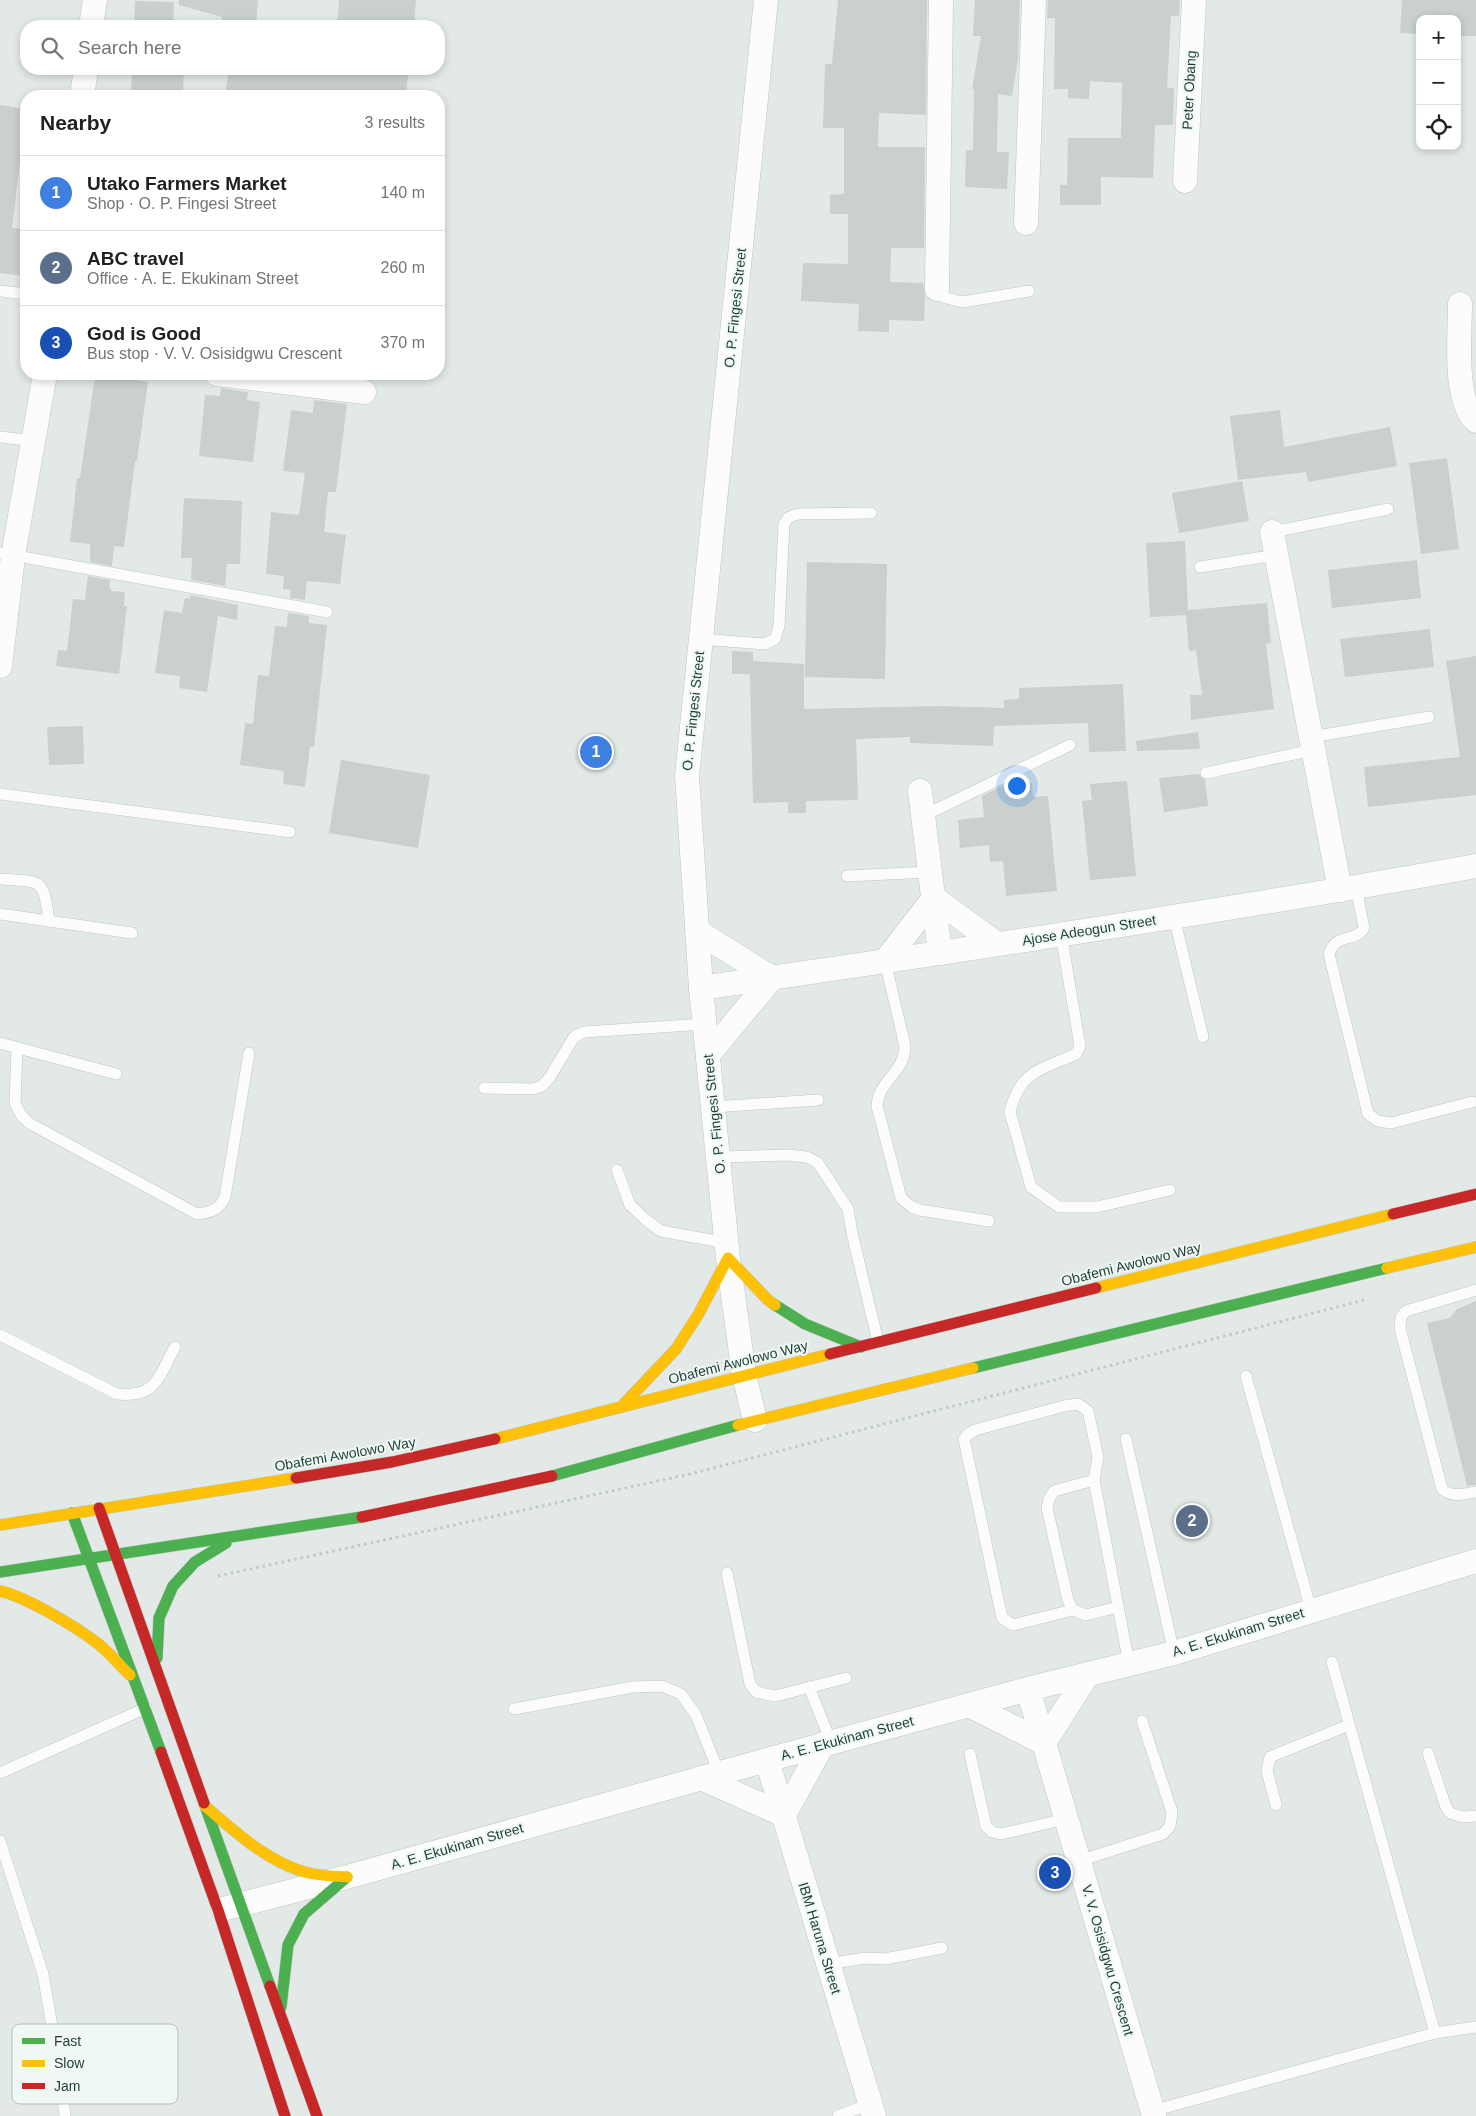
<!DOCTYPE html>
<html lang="en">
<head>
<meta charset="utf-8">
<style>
	:root { --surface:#fff; --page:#f6f6f6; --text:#202124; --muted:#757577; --line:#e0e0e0; --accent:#ea580c }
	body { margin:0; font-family:Helvetica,sans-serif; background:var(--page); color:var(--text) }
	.controls { position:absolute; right:15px; top:15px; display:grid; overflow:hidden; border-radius:10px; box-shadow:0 2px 8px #0003 }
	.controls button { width:45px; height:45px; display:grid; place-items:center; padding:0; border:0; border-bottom:1px solid var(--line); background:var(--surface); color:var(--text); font:25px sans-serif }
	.you { position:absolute; left:1016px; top:785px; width:18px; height:18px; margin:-12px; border:4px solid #fff; border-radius:50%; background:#1a73e8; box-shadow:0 0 0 8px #1a73e833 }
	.badge { display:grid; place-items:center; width:32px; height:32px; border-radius:50%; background:var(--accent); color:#fff; font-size:16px; font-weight:700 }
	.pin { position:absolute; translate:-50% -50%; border:2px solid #fff; box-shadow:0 1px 5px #0006 }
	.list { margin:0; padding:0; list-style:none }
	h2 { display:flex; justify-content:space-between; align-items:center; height:65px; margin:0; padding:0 20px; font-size:21px }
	h2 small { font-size:16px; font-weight:400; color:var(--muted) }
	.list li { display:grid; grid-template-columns:32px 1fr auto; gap:15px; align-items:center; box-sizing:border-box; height:75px; padding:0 20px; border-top:1px solid var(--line) }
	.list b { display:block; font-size:19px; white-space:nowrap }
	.list p { margin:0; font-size:16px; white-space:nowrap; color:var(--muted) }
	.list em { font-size:16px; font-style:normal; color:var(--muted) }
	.icon { flex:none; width:28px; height:28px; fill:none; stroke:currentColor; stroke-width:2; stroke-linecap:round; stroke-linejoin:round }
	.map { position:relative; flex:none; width:1476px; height:2116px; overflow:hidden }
	.search { position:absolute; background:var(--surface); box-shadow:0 2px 8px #0003; left:20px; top:20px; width:425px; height:55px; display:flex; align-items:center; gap:12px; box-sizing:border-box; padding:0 18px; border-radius:20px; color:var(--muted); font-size:19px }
	.panel { position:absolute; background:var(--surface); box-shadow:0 2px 8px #0003; left:20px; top:90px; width:425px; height:290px; border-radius:20px }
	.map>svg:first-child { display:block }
</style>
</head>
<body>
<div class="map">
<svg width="1476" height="2116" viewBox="0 0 1476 2116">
	<rect width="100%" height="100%" fill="#e2e9e6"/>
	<g fill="#c9d0cd">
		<path d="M 179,0 L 258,0 L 256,26 L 221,26 L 222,17 L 179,5 Z"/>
		<path d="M 339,0 L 416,0 L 414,26 L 337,26 Z"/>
		<path d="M 838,0 L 927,0 L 926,115 L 879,113 L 878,147 L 925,147 L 924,248 L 891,248 L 890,282 L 923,283 L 925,296 L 924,321 L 889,320 L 889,332 L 858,331 L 859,304 L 801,301 L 803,263 L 848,264 L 848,214 L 830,214 L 830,195 L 844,194 L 844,128 L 823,128 L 825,64 L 832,64 Z"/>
		<path d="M 975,0 L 1020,0 L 1018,60 L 1012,96 L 998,94 L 997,152 L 1009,152 L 1007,189 L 965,187 L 966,150 L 973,150 L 974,89 L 972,89 L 981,36 L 973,36 Z"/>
		<path d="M 1048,0 L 1180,0 L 1179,16 L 1171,16 L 1167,88 L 1174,88 L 1173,125 L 1155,125 L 1153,178 L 1101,177 L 1101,205 L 1060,205 L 1060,185 L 1067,185 L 1068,138 L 1121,138 L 1122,83 L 1090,81 L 1089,99 L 1068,98 L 1068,89 L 1054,89 L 1055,18 L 1047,18 Z"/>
		<path d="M 1402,0 L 1476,0 L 1476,36 L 1457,36 L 1457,19 L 1420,19 L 1420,34 L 1400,33 Z"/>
		<path d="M 135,1 L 174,2 L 173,26 L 134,26 Z"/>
		<path d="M 132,69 L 184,69 L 183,96 L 131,96 Z"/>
		<path d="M 229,69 L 360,69 L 408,75 L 406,96 L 225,96 Z"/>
		<path d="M 0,105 L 26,109 L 12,228 L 26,229 L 23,276 L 0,273 Z"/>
		<path d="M 114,374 L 138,374 L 137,380 L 148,382 L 137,461 L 135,461 L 124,547 L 114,546 L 112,566 L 90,562 L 90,544 L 70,542 L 77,478 L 80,478 L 95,376 L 113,379 Z"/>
		<path d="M 221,388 L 248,392 L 247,400 L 260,402 L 253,462 L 199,456 L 205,395 L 220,396 Z"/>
		<path d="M 314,400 L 347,404 L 336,492 L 328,492 L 324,532 L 346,535 L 340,584 L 307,581 L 305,600 L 290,598 L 291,590 L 283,589 L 284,576 L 266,574 L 271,512 L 299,515 L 305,473 L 283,471 L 291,410 L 313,413 Z"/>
		<path d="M 1280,410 L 1284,447 L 1390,427 L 1397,466 L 1308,482 L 1306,472 L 1238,480 L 1230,416 Z"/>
		<path d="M 1447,458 L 1459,549 L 1421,554 L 1409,463 Z"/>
		<path d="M 1242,481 L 1249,521 L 1179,533 L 1172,493 Z"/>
		<path d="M 184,498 L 242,501 L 240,564 L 227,564 L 225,586 L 191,580 L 192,558 L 181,558 Z"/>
		<path d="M 1185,541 L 1188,610 L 1267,603 L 1271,643 L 1266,644 L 1274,709 L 1191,720 L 1190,695 L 1202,695 L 1196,650 L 1189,651 L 1186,615 L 1150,617 L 1146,543 Z"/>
		<path d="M 1417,560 L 1421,598 L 1332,608 L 1328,570 Z"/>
		<path d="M 807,562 L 887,564 L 885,679 L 805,677 Z"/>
		<path d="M 88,576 L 110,580 L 109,588 L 111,588 L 111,591 L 125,592 L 124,606 L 127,606 L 119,674 L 56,666 L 58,650 L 67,651 L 73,599 L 85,600 Z"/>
		<path d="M 190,595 L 238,605 L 237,620 L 218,616 L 207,692 L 179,688 L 180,676 L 155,673 L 164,610 L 182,613 L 185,598 L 190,599 Z"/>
		<path d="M 288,613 L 309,616 L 309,623 L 327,625 L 314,747 L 310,747 L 305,787 L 283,784 L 284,771 L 240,765 L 245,723 L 253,724 L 258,675 L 269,676 L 275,626 L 287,627 Z"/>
		<path d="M 1430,629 L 1434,667 L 1345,677 L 1340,639 Z"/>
		<path d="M 732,651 L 753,652 L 753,661 L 804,664 L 804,709 L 940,706 L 1004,708 L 1004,700 L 1019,699 L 1019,688 L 1123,684 L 1126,751 L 1089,752 L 1088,723 L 994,726 L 993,746 L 910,743 L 910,737 L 856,739 L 858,800 L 806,801 L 806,813 L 788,813 L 788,802 L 753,803 L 750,674 L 732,674 Z"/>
		<path d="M 1476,656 L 1476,795 L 1368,807 L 1364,767 L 1460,757 L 1446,661 Z"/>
		<path d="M 83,726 L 84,764 L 49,765 L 47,727 Z"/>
		<path d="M 1198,732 L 1200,749 L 1137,751 L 1136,741 Z"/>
		<path d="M 341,760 L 430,775 L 418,848 L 329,833 Z"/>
		<path d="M 1199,774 L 1205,780 L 1208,806 L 1164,812 L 1159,778 Z"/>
		<path d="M 1127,781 L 1136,876 L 1090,880 L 1082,801 L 1092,800 L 1090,784 Z"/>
		<path d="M 1032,783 L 1033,797 L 1048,796 L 1057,891 L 1006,896 L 1003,861 L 990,862 L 989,845 L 960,848 L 958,820 L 984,817 L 982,796 L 1002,786 Z"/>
		<path d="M 1476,1301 L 1476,1485 L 1467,1486 L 1427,1323 L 1450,1318 L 1457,1309 Z"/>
	</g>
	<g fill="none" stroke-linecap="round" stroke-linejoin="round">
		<defs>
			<g id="lane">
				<path d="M 937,289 L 943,297 L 962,302 L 1029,291"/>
				<path d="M 0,291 L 26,294"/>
				<path d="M 0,437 L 34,441"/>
				<path d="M 1272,532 L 1388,509"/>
				<path d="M 0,553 L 327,612"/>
				<path d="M 1200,567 L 1276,555"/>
				<path d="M 701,639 L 765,644 L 775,639 L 779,626 L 784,524 L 788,518 L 797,514 L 871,513"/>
				<path d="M 1311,737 L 1429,717"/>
				<path d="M 1206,773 L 1313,750"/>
				<path d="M 0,794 L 290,832"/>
				<path d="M 923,816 L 1070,745"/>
				<path d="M 847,876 L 930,872"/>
				<path d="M 0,879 C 43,882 43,877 49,921"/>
				<path d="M 1356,887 L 1364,928 C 1355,943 1336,932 1329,954 L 1368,1114 L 1378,1121 L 1391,1123 L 1472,1102"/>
				<path d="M 0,914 L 132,933"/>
				<path d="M 1174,917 L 1203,1037"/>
				<path d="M 1061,934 L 1080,1046 L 1076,1054 C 1041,1070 1020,1070 1010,1112 L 1031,1187 L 1059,1207 L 1097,1207 L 1170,1190"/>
				<path d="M 885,961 L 905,1046 C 905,1073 878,1080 877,1106 L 901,1198 L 912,1207 L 920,1210 L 989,1221"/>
				<path d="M 0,1043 L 116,1074"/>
				<path d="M 17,1048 L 15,1103 L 21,1115 L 29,1123 L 197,1214 C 212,1212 219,1210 225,1197 L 249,1053"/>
				<path d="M 484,1088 L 533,1089 L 542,1086 L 550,1077 L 574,1037 L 584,1032 L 705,1024"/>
				<path d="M 713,1107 L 818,1100"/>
				<path d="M 718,1157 L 787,1155 L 807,1157 L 818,1163 L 848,1209 L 852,1233 L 878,1342"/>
				<path d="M 617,1170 L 630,1205 L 646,1220 L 661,1231 L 727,1243"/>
				<path d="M 1476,1290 L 1406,1311 L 1401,1317 L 1400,1328 L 1442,1489 C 1452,1498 1464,1494 1476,1492"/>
				<path d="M 0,1335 L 117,1394 C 156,1398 158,1378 175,1347"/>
				<path d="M 1246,1376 L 1311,1610"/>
				<path d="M 1126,1439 L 1174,1653"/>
				<path d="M 1094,1480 L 1054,1491 L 1049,1499 L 1047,1508 L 1068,1600 L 1073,1610 L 1086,1615 L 1118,1607"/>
				<path d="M 727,1573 L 750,1684 L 756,1692 L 775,1696 L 846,1678"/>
				<path d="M 1073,1610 L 1013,1625 L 1002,1618 L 964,1439 L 967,1435 L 975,1430 L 1064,1406 L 1078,1404 L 1088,1411 L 1098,1457 L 1094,1480 L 1129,1664"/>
				<path d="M 1332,1662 L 1435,2033"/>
				<path d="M 809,1687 L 831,1742"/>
				<path d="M 514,1709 L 633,1687 L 662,1686 L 681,1694 L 696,1715 L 719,1773"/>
				<path d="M 1428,1753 L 1446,1807 L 1450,1813 L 1463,1817 L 1476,1816"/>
				<path d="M 970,1754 L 986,1826 L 992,1832 L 1001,1834 L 1066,1819"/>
				<path d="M 0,1773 L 146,1708"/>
				<path d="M 1276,1805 L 1267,1771 L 1270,1757 L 1349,1725"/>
				<path d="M 0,1841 L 43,1974 L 60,2072 L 65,2116"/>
				<path d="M 1079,1861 L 1163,1834 L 1170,1826 L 1172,1812 L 1142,1721"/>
				<path d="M 828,1964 L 865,1958 L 885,1959 L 942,1948"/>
				<path d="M 1152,2111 L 1435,2033 L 1476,2027"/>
				<path d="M 838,2116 L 870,2104"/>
			</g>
			<g id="street">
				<path d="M 91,26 L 95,0"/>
				<path d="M 82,96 L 86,69"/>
				<path d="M 1185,181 L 1194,0"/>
				<path d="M 1026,223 L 1034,0"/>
				<path d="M 937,289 L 941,0"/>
				<path d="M 1460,304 C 1460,334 1453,400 1476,421"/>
				<path d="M 217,374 L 364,392"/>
				<path d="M 1272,532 L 1340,890"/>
				<path d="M 0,666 L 13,556 L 45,374"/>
				<path d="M 920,791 L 940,953"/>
				<path d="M 697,931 L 772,978 L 708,1055"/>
				<path d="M 885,961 L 934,898 L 997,944"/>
				<path d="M 701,988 C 960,951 1218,912 1476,866"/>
				<path d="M 755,1420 L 744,1375 L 728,1258 L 701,988 L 687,776 L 766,0"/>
				<path d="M 1028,1689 L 1154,2116"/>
				<path d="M 969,1705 L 1044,1743 L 1088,1674"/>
				<path d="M 767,1760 L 874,2116"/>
				<path d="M 701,1778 L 784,1815 L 823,1744"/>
				<path d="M 223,1909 L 347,1877 L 767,1760 L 1028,1689 L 1174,1653 L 1476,1561"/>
			</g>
			<g id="fast">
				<path d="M 775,1305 L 805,1324 L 861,1347"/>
				<path d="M 973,1368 L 1387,1268"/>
				<path d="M 552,1476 L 738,1425"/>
				<path d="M 72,1513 L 161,1752"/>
				<path d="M 0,1572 L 362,1517"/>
				<path d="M 157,1658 L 159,1618 L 173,1586 L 195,1562 L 226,1543"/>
				<path d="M 204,1803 L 270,1986"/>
				<path d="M 281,2007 L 288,1945 L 304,1914 L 347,1877"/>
			</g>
			<g id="slow">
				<path d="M 1387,1268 L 1476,1247"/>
				<path d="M 1096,1288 L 1393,1214"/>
				<path d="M 621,1407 L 676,1349 L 698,1315 L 728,1258 L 768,1300 L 775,1305"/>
				<path d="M 738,1425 L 973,1368"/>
				<path d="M 495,1439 L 830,1354"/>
				<path d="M 0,1525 L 296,1478"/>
				<path d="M 0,1591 C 24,1596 73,1625 93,1640 C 107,1649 118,1664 130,1675"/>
				<path d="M 205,1806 C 235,1832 269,1863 308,1873 C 321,1876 334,1876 347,1877"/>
			</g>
			<g id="jam">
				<path d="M 1393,1214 L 1476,1194"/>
				<path d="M 830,1354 L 1096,1288"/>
				<path d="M 296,1478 L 392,1462 L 495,1439"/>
				<path d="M 99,1508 L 204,1803"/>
				<path d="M 362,1517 L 552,1476"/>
				<path d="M 161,1752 L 218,1910 L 285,2116"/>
				<path d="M 270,1986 L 317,2116"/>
			</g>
		</defs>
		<use href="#lane" stroke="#bfc6c3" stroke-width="12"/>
		<use href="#street" stroke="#bfc6c3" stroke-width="25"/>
		<use href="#fast" stroke="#bdc7c3" stroke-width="12"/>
		<use href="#slow" stroke="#bdc7c3" stroke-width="12"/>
		<use href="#jam" stroke="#bdc7c3" stroke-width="12"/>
		<path stroke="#bfcac6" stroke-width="3" stroke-dasharray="2.5 4" stroke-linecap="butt" d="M 218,1576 L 690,1474 L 1364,1300"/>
		<use href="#lane" stroke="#fbfcfb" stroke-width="11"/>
		<use href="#street" stroke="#fbfcfb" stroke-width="24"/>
		<use href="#fast" stroke="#4caf50" stroke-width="11"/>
		<use href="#slow" stroke="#ffc107" stroke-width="11"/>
		<use href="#jam" stroke="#c62828" stroke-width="11"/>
	</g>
	<g text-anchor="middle" stroke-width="4" stroke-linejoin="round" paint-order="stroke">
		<g font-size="14" fill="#1e3e35" stroke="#f0f8f4">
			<text transform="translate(1189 90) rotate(-87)" y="5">Peter Obang</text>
			<text transform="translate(735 308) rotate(-84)" y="5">O. P. Fingesi Street</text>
			<text transform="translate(693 711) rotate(-84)" y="5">O. P. Fingesi Street</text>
			<text transform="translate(1089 930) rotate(-9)" y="5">Ajose Adeogun Street</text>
			<text transform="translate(714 1114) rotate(-96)" y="5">O. P. Fingesi Street</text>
			<text transform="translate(1131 1264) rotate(-14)" y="5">Obafemi Awolowo Way</text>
			<text transform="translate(738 1362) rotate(-14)" y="5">Obafemi Awolowo Way</text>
			<text transform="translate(345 1454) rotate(-10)" y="5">Obafemi Awolowo Way</text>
			<text transform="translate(1238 1632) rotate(-17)" y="5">A. E. Ekukinam Street</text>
			<text transform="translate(847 1738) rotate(-15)" y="5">A. E. Ekukinam Street</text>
			<text transform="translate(457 1846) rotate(-16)" y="5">A. E. Ekukinam Street</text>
			<text transform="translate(820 1938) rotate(73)" y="5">IBM Haruna Street</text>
			<text transform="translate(1108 1960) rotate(74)" y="5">V. V. Osisidgwu Crescent</text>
		</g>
	</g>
	<rect x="12" y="2024" width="166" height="80" rx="8" fill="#f0f8f4" stroke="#b1c0bb" stroke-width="1"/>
	<rect x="22" y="2038" width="23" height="6" fill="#4caf50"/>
	<rect x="22" y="2060" width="23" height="7" fill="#ffc107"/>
	<rect x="22" y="2083" width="23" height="6" fill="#c62828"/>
	<g font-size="14" fill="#1e3e35">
		<text x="54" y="2046">Fast</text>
		<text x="54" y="2068">Slow</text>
		<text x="54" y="2091">Jam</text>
	</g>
</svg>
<div class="controls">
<button>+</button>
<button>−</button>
<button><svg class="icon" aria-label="locate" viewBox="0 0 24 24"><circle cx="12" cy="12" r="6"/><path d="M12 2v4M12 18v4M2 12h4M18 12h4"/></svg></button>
</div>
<div class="you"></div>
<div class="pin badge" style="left:596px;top:752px;background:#3f7fe0">1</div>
<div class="pin badge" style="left:1192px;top:1521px;background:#5c6f8a">2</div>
<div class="pin badge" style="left:1055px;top:1873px;background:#1a4fb4">3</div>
<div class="search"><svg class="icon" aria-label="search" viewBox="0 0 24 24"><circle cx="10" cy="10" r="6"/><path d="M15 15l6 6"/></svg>Search here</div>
<section class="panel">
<h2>Nearby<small>3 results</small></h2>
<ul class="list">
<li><span class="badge" style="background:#3f7fe0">1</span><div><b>Utako Farmers Market</b><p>Shop · O. P. Fingesi Street</p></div><em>140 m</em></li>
<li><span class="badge" style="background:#5c6f8a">2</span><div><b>ABC travel</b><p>Office · A. E. Ekukinam Street</p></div><em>260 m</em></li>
<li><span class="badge" style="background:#1a4fb4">3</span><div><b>God is Good</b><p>Bus stop · V. V. Osisidgwu Crescent</p></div><em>370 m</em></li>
</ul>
</section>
</div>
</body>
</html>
